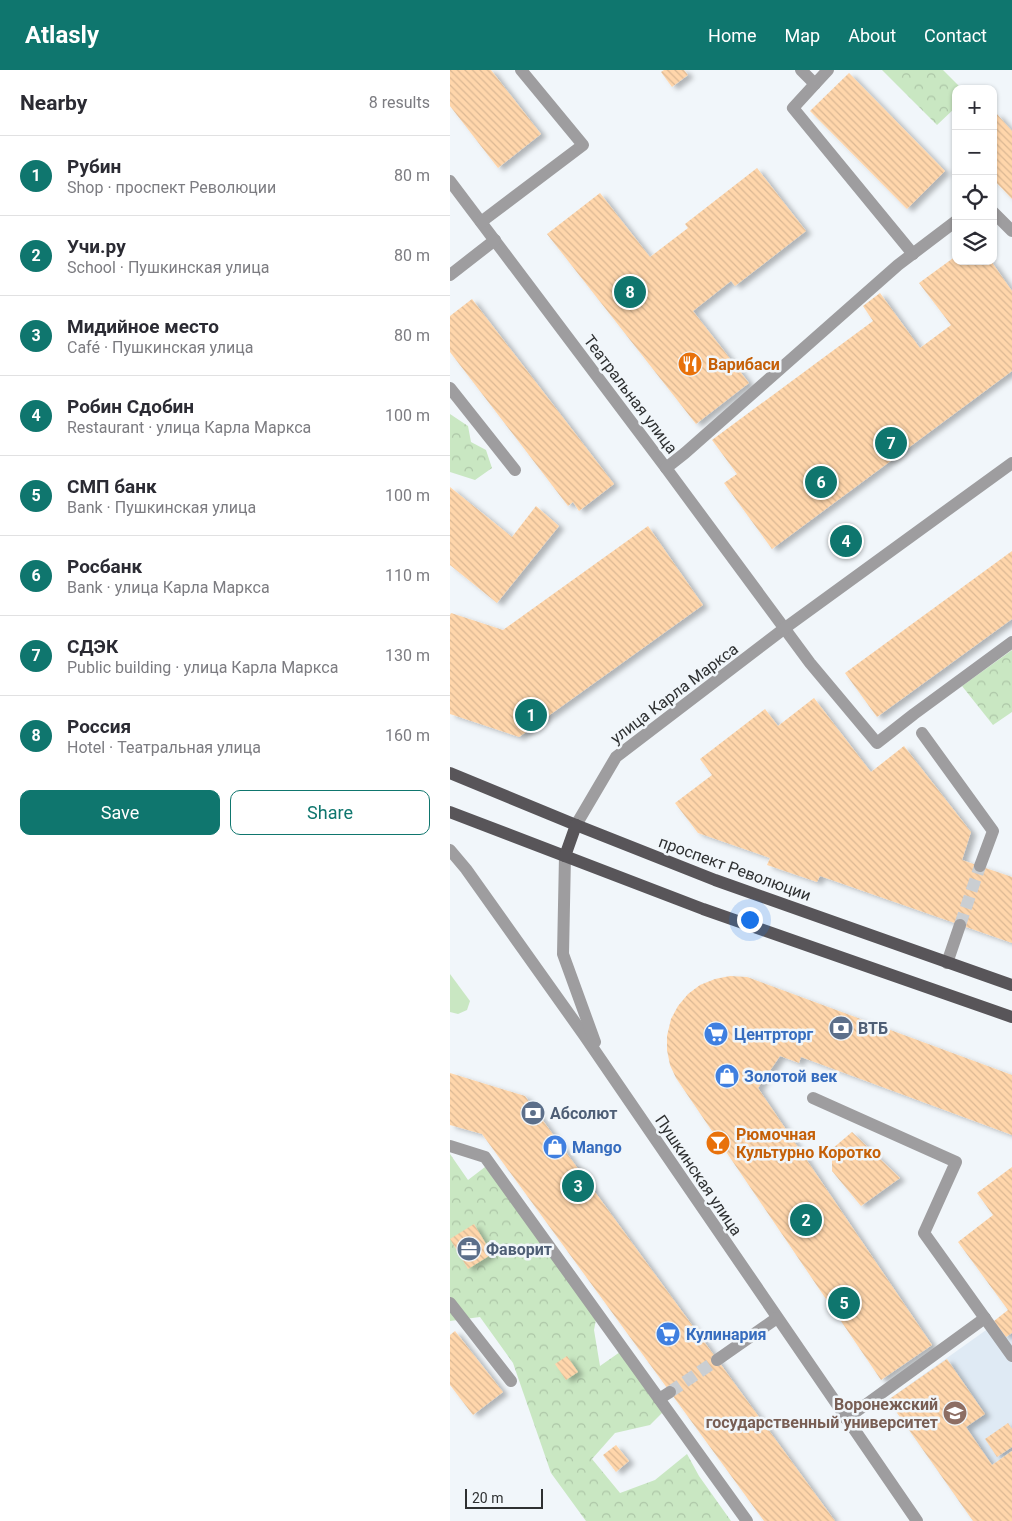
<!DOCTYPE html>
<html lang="en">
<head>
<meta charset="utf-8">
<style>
	:root { --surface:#fff; --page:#f2f2f3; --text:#2b2b33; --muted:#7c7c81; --line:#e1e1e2; --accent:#0f766e }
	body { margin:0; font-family:Roboto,sans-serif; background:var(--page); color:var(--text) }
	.controls { position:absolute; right:15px; top:15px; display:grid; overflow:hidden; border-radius:10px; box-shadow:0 1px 4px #0004 }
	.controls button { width:45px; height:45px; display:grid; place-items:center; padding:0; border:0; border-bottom:1px solid var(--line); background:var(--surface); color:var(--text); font:25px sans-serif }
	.scale { position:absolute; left:15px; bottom:12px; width:78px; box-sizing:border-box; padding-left:5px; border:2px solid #2e3031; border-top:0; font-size:14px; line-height:18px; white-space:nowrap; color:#2e3031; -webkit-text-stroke:4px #f1f6fa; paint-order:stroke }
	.you { position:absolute; left:299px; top:849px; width:18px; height:18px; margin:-12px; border:4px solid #fff; border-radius:50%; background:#1a73e8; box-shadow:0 0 0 8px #1a73e833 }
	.badge { display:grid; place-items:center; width:32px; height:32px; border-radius:50%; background:var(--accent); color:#fff; font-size:16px; font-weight:700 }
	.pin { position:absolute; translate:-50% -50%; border:2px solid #fff; box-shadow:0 1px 5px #0006 }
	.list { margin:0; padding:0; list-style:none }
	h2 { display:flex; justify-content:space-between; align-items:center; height:65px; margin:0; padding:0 20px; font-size:21px }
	h2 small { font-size:16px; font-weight:400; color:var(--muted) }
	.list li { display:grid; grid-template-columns:32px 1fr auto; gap:15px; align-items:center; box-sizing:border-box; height:80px; padding:0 20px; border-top:1px solid var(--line) }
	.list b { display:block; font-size:19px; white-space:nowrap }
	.list p { margin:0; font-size:16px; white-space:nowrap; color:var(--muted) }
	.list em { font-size:16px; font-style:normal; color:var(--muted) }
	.actions { display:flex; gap:10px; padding:15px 20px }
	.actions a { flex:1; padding:11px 0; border:1px solid var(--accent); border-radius:10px; text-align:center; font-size:18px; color:var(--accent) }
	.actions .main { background:var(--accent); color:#fff }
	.icon { flex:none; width:28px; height:28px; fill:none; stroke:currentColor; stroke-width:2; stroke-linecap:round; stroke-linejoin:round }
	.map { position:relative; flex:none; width:562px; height:1451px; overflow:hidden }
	header { display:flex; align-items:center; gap:30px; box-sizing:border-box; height:70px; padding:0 25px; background:var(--accent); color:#fff }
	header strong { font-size:24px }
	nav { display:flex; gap:28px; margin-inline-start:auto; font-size:18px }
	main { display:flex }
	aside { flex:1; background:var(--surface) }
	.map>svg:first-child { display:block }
</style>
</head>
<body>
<header>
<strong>Atlasly</strong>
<nav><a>Home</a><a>Map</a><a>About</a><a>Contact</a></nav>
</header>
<main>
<aside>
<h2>Nearby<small>8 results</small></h2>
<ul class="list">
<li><span class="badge">1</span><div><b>Рубин</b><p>Shop · проспект Революции</p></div><em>80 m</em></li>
<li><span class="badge">2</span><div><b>Учи.ру</b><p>School · Пушкинская улица</p></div><em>80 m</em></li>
<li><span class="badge">3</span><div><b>Мидийное место</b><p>Café · Пушкинская улица</p></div><em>80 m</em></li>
<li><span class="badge">4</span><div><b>Робин Сдобин</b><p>Restaurant · улица Карла Маркса</p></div><em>100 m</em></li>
<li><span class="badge">5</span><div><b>СМП банк</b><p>Bank · Пушкинская улица</p></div><em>100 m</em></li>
<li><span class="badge">6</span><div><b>Росбанк</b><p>Bank · улица Карла Маркса</p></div><em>110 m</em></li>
<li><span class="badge">7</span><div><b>СДЭК</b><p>Public building · улица Карла Маркса</p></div><em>130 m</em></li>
<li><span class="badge">8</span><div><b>Россия</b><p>Hotel · Театральная улица</p></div><em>160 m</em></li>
</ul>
<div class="actions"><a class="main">Save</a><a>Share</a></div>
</aside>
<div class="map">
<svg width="562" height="1451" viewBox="0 0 562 1451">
	<defs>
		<pattern id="forest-crowns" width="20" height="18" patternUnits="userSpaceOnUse" patternTransform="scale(1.25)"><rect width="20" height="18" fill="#c9e7c2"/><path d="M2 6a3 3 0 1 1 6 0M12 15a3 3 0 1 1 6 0" fill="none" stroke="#adc6a7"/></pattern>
		<pattern id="building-back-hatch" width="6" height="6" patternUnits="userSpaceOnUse" patternTransform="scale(1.25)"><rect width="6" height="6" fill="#ffd6ab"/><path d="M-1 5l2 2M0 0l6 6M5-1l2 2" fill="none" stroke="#dbb894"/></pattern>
		<filter id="shadow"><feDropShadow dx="5.5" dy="3" stdDeviation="2.5" flood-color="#0004"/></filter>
	</defs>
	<rect width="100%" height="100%" fill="#f1f6fa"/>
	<path fill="#dfeaf4" d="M 546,1253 L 562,1263 L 562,1451 L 523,1451 L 438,1330 Z"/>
	<path fill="#c9e7c2" d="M 0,904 L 20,931 L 17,940 L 8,944 L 0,942 Z"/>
	<g fill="url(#forest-crowns)">
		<path d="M 432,0 L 493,0 L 512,19 L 506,19 L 506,37 L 487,55 Z"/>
		<path d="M 0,344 L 18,356 L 21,372 L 36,380 L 42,398 L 25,410 L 0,402 Z"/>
		<path d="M 562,580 L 562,642 L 543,655 L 512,616 Z"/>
		<path d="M 0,1084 L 18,1110 L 35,1097 L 148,1239 L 144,1260 L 150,1296 L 170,1282 L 219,1336 L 200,1355 L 165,1363 L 142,1389 L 170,1423 L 205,1410 L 237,1384 L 249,1406 L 281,1451 L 136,1451 L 133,1447 L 101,1403 L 63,1293 L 30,1247 L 0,1251 Z"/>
	</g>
	<g fill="url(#building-back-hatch)" filter="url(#shadow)">
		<path d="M 0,0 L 41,0 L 91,64 L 48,98 L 0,36 Z"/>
		<path d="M 214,0 L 234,0 L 238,5 L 222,17 L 211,2 Z"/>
		<path d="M 399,3 L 495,101 L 457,139 L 360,41 Z"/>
		<path d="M 546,43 L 562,61 L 562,129 L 543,109 L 543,46 Z"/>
		<path d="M 307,98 L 356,161 L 285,216 L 281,211 L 243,241 L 299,313 L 246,354 L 97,164 L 150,123 L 200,187 L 238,158 L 235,154 Z"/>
		<path d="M 506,186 L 506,191 L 541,191 L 562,221 L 562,301 L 322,479 L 274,413 L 287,404 L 262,370 L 423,251 L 413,236 L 430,223 L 470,278 L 501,255 L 469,213 Z"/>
		<path d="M 22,229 L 164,414 L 129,441 L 123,432 L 118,436 L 0,282 L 0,246 Z"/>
		<path d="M 0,417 L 62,467 L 86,436 L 109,456 L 47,533 L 0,495 Z"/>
		<path d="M 198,456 L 253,535 L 69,667 L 0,644 L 0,545 L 1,543 L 53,560 Z"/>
		<path d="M 562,481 L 562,549 L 427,647 L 395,603 Z"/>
		<path d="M 364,628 L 421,702 L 454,676 L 521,762 L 512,790 L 562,807 L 562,873 L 370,806 L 367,812 L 317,795 L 320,788 L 248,763 L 225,733 L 262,705 L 250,689 L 315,639 L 328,656 Z"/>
		<path d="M 280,906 L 297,907 L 562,1005 L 562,1065 L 351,987 L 349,993 L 330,986 L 308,1018 L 482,1275 L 431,1310 L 226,1008 L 220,995 L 217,980 L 217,966 L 221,949 L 228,936 L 238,924 L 250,915 L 265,909 Z"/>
		<path d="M 0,1003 L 75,1026 L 385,1451 L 314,1451 L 32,1064 L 0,1055 Z"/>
		<path d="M 402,1062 L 450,1108 L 411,1136 L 382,1101 L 382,1079 Z"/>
		<path d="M 562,1097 L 562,1263 L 556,1267 L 544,1251 L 558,1240 L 508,1172 L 543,1145 L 527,1123 Z"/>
		<path d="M 24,1154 L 42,1184 L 18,1199 L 0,1169 Z"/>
		<path d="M 5,1261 L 53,1322 L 23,1345 L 0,1315 L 0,1265 Z"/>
		<path d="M 117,1286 L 128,1302 L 116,1310 L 105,1294 Z"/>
		<path d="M 497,1289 L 535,1344 L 516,1357 L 542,1395 L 562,1381 L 562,1451 L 523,1451 L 438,1330 Z"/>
		<path d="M 558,1353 L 562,1359 L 562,1377 L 547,1387 L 535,1369 Z"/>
		<path d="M 166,1375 L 179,1391 L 166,1402 L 153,1385 Z"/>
	</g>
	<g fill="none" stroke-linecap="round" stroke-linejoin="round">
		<g stroke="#caced2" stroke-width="12" stroke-dasharray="12 6" stroke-linecap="butt">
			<path d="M 510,855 L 530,796"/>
			<path d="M 220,1322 L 267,1290"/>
		</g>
		<g stroke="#9e9d9f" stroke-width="12">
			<path d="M 351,0 L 365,14 L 378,0"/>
			<path d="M 365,14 L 343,38 L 463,184"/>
			<path d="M 0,111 L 216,398 L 360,593 L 427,673 L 464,644 L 562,572"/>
			<path d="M 543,142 L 562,161"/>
			<path d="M 31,152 L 133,75 L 71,0"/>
			<path d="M 0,205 L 45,170"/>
			<path d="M 0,318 L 65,400"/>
			<path d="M 216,398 L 235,383 L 448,195 L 506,151"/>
			<path d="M 472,663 L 543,761 L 530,796"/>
			<path d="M 126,755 L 166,687 L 335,558 L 562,393"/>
			<path d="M 0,780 L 16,799 L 134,965 L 467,1451"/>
			<path d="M 115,786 L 113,884 L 145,972"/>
			<path d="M 497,893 L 510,855"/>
			<path d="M 363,1028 L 506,1092 L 474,1163 L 562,1286"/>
			<path d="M 0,1076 L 35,1087 L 297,1451"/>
			<path d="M 0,1233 L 61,1311"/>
			<path d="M 267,1290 L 327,1248"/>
			<path d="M 209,1329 L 220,1322"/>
			<path d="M 396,1349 L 535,1248"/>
		</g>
		<g stroke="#585559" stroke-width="12">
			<path d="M 0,703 L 126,755 L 265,810 L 562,915"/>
			<path d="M 0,742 L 253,839 L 562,947"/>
			<path d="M 115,786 L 126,755"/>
		</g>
	</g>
	<defs>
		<symbol id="restaurant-disc" viewBox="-11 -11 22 22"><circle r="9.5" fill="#e8710a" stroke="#f1f6fa"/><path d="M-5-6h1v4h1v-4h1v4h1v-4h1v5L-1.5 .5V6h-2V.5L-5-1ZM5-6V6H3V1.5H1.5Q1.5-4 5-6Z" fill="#fff"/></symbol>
		<symbol id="bank-disc" viewBox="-11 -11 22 22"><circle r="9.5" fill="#5c6f8a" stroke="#f1f6fa"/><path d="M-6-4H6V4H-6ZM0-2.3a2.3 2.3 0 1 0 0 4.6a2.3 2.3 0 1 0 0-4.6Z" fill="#fff"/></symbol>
		<symbol id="supermarket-disc" viewBox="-11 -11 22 22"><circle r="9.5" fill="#3f7fe0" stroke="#f1f6fa"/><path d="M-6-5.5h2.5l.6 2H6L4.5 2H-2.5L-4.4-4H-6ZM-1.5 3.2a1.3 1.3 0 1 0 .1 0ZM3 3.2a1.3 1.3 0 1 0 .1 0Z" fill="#fff"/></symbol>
		<symbol id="shop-disc" viewBox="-11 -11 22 22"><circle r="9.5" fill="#3f7fe0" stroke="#f1f6fa"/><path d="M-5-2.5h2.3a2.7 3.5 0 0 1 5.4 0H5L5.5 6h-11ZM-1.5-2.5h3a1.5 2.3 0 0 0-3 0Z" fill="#fff"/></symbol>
		<symbol id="bar-disc" viewBox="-11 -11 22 22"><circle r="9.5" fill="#e8710a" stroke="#f1f6fa"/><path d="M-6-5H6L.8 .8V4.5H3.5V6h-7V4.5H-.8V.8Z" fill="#fff"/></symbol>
		<symbol id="office-disc" viewBox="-11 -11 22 22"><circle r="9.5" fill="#5c6f8a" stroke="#f1f6fa"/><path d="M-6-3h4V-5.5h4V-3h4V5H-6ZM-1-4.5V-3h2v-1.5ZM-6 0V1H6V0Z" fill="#fff"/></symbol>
		<symbol id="university-disc" viewBox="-11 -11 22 22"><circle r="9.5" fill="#8d6e63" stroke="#f1f6fa"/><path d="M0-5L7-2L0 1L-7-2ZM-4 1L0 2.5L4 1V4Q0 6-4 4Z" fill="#fff"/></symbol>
	</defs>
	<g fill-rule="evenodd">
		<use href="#restaurant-disc" x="226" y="280" width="28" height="28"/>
		<use href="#bank-disc" x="377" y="944" width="28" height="28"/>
		<use href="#supermarket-disc" x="252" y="950" width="28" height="28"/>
		<use href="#shop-disc" x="263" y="992" width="28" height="28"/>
		<use href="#bank-disc" x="69" y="1029" width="28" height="28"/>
		<use href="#bar-disc" x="254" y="1059" width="28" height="28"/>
		<use href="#shop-disc" x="91" y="1063" width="28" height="28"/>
		<use href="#office-disc" x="5" y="1165" width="28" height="28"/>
		<use href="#supermarket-disc" x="204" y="1250" width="28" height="28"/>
		<use href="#university-disc" x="491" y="1329" width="28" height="28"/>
	</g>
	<g text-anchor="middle" stroke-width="5" stroke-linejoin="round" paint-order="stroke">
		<g font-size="16" font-weight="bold" fill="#c56008" stroke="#f1f6fa" text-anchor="start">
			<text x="258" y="300">Варибаси</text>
			<text x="286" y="1070">Рюмочная<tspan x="286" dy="18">Культурно Коротко</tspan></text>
		</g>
		<g font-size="16" fill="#2e3031" stroke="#f1f6fa">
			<text transform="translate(181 324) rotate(53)" y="6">Театральная улица</text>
			<text transform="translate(224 623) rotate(-37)" y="6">улица Карла Маркса</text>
			<text transform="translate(285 798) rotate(20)" y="6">проспект Революции</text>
			<text transform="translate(249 1105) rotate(56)" y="6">Пушкинская улица</text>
		</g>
		<g font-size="16" font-weight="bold" fill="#4e5e75" stroke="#f1f6fa" text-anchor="start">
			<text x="408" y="964">ВТБ</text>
			<text x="100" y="1049">Абсолют</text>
			<text x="36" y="1185">Фаворит</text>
		</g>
		<g font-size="16" font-weight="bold" fill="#366cbe" stroke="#f1f6fa" text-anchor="start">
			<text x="284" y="970">Центрторг</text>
			<text x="294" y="1012">Золотой век</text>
			<text x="122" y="1083">Mango</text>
			<text x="236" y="1270">Кулинария</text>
		</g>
		<g font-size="16" font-weight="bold" fill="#785e54" stroke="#f1f6fa" text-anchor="end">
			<text x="488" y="1340">Воронежский<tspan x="488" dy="18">государственный университет</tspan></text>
		</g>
	</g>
</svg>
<div class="controls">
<button>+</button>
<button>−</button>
<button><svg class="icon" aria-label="locate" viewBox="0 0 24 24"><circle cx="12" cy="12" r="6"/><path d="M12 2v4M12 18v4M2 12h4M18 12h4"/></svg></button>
<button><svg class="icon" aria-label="layers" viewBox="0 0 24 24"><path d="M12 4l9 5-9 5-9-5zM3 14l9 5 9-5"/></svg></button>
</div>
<div class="scale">20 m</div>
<div class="you"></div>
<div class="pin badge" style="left:81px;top:645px">1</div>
<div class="pin badge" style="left:356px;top:1150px">2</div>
<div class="pin badge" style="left:128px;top:1116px">3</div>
<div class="pin badge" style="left:396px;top:471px">4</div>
<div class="pin badge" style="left:394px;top:1233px">5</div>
<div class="pin badge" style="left:371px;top:412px">6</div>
<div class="pin badge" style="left:441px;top:373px">7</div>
<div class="pin badge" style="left:180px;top:222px">8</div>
</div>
</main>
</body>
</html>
